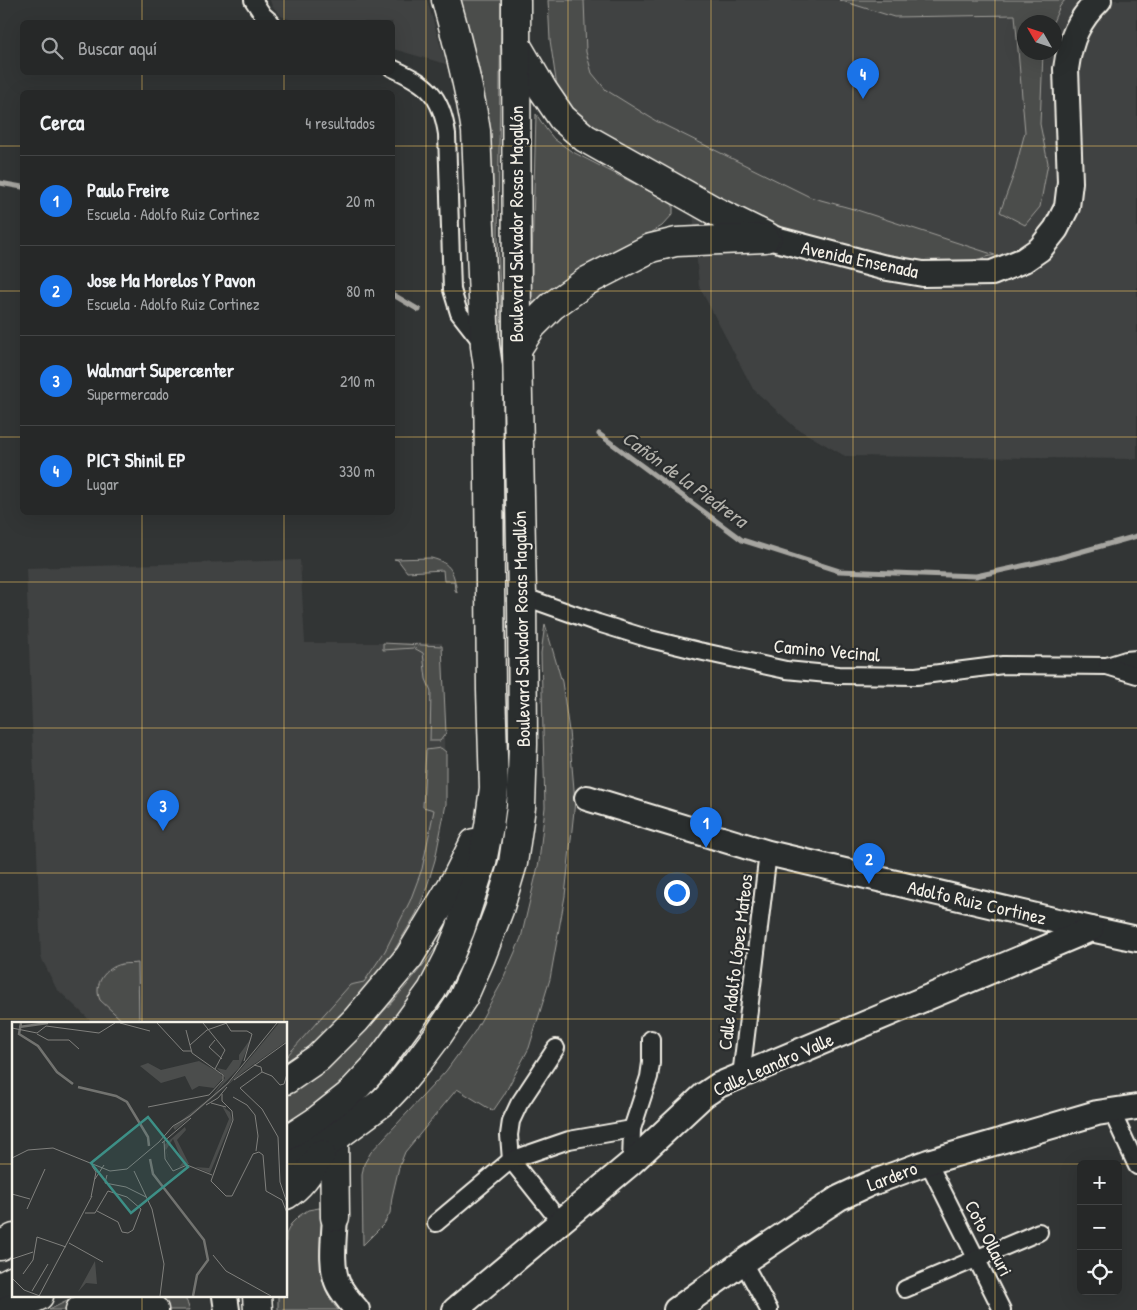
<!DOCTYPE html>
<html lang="es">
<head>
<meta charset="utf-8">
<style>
	:root { --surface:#262828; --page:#323434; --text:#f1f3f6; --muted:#a4a6a8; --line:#424445; --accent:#1a73e8 }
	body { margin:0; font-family:"Patrick Hand",sans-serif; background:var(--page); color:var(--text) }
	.controls { position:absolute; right:15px; bottom:15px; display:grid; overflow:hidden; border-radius:8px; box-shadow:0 5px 20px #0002 }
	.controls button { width:45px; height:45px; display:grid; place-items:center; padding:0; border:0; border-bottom:1px solid var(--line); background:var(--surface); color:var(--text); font:25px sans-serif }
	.compass { position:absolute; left:1017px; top:15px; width:45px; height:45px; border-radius:50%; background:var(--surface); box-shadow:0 5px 20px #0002; rotate:309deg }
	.you { position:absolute; left:676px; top:892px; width:18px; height:18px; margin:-12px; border:4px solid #fff; border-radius:50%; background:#1a73e8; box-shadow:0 0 0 8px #1a73e833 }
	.badge { display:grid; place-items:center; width:32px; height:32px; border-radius:50%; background:var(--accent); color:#fff; font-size:16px; font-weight:700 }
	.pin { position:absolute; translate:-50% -41px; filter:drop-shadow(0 1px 2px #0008) }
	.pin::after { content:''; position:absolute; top:26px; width:18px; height:15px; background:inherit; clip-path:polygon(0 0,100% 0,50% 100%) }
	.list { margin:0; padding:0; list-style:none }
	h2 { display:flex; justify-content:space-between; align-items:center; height:65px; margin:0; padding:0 20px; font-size:21px }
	h2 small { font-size:16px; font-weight:400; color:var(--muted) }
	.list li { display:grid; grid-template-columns:32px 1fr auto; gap:15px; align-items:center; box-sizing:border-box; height:90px; padding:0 20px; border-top:1px solid var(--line) }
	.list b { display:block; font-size:19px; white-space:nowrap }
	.list p { margin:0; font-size:16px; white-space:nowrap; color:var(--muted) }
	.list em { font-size:16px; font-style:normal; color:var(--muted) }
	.icon { flex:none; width:28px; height:28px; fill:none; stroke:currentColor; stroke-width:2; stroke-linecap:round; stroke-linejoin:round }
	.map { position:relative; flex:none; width:1137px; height:1310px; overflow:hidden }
	.search { position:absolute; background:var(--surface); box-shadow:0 5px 20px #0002; left:20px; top:20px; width:375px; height:55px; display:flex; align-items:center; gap:12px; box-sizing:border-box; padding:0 18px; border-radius:8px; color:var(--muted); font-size:19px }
	.panel { position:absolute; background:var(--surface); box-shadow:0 5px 20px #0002; left:20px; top:90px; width:375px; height:425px; border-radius:8px }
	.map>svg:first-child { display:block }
</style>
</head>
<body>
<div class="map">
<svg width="1137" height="1310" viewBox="0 0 1137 1310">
	<rect width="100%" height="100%" fill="#323535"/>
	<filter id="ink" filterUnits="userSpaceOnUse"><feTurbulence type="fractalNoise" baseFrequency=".02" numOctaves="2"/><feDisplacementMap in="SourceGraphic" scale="10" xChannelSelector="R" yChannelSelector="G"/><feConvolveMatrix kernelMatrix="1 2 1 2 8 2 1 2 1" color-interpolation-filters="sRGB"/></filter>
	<g filter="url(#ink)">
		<g fill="#404242" fill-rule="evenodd">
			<path d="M 270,0 L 427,0 L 446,64 L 393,49 L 392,22 L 296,22 L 281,16 L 272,6 Z"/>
			<path d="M 548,0 L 1137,0 L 1137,459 L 845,456 L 796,428 L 753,389 L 699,286 L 690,175 L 550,40 ZM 1024,22 L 1054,22 L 1054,52 L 1024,52 Z"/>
			<path d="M 300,560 L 305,643 L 442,643 L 445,783 L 427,867 L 390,964 L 286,1068 L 286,1024 L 94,1024 L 56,988 L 41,957 L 26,568 Z"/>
		</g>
		<g fill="#4b4d4c" stroke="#a09f9a">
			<path d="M 459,0 L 501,0 L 498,236 L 502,352 L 499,356 L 491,237 L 491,146 L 483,85 Z"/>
			<path d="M 548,0 L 584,0 L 586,52 L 592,73 L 606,90 L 656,121 L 810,197 L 857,210 L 995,255 L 966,262 L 925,262 L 847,247 L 790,233 L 739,212 L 579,121 L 557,87 L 550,40 Z"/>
			<path d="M 839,0 L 1065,0 L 1060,6 L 1053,22 L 1024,22 L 1024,52 L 1043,53 L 1040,124 L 1048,163 L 1040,207 L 1025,225 L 1000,212 L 1014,174 L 1025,132 L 1015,15 L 894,17 Z"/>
			<path d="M 536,114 L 546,129 L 554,139 L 571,151 L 664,199 L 673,205 L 673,214 L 662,226 L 540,302 L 534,303 L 531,299 Z"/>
			<path d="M 431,558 C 452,563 454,573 457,593 L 455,590 L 454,581 L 444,581 L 443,570 L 407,572 L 398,560 L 394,559 Z"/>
			<path d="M 545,624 L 562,682 L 569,731 L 575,801 L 565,896 L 550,979 L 529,1048 L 504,1095 L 493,1111 L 457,1089 L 405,1152 L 399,1167 L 392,1197 L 390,1213 L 384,1224 L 363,1245 L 362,1175 L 364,1164 L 371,1152 L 446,1071 L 475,1031 L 502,982 L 521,938 L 539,862 L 545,807 L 541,653 Z"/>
			<path d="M 383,643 L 442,646 L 446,733 L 440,741 L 430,741 L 431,691 L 426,679 L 423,653 L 414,648 L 383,650 Z"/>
			<path d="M 441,748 L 446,752 L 446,804 L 435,860 L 425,893 L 416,914 L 388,961 L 338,1026 L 286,1068 L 286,1057 L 350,985 L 364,982 L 385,951 L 410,901 L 422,869 L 434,810 L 423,807 L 426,750 Z"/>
			<path d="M 463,894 L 443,949 L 365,1063 L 286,1131 L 286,1097 C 330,1068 373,1025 407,985 C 417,972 428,960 437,946 C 446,929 454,911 463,894 Z"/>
			<path d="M 138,963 L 139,1024 L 126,1024 L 100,1000 C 93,984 105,968 122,964 C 127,963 133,964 138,963 Z"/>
			<path d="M 319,1208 L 324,1210 C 323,1231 319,1266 325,1286 C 327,1294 332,1303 338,1310 L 278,1310 L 278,1296 L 286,1296 L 286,1234 L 291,1224 L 299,1216 L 308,1210 Z"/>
			<path d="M 77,1296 L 184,1296 L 188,1304 L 190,1310 L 49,1310 Z"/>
		</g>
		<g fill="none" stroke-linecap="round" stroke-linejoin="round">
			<g stroke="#a6a5a0" stroke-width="5">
				<path d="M 0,183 L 22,187"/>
				<path d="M 392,294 L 419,310"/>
				<path d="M 599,434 L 742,540 L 839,571 L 976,576 L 1058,558 L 1137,536"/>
			</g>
			<defs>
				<g id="street">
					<path d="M 253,0 L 263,15 L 271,22"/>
					<path d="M 392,68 C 427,84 441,94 447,134 L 452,290 L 459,313 L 484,345"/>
					<path d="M 522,596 L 598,623 L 650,639 L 699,651 L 786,670 L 838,675 L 916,676 L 1003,665 L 1107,666 L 1126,660 L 1137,659"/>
					<path d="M 1107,666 L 1137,675"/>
					<path d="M 556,1048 L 519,1104 L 511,1121 L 509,1135 L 511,1160 L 561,1223"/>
					<path d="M 741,1076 L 768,853"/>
					<path d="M 1111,1110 L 1137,1166"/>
					<path d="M 928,1162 L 1002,1310"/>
					<path d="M 631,1163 L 632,1129 L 649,1077 L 651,1063 L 651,1039"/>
					<path d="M 436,1223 L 511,1160 L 569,1140 L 632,1129"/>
					<path d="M 743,1262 L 769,1310"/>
					<path d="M 905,1289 L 1039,1232"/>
				</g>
				<g id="secondary">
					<path d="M 768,237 L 882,267 L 923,274 L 992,273 L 1024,260 L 1040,249 L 1056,229 L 1067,207 L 1070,182 L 1066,69 C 1070,40 1078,20 1099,0"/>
					<path d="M 587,798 L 768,853 L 1091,929 L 1137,939"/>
					<path d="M 335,1217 C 334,1237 330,1267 338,1284 C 343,1294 350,1302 357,1310"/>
					<path d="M 225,1296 L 227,1310"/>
					<path d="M 455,1310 L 631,1163 L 704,1095 L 719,1085 L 1091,929"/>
					<path d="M 676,1310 L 743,1262 L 810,1217 L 839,1198 L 869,1184 L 928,1162 L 1097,1113 L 1137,1107"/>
				</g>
				<g id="highway">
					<path d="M 516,44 L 543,90 L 562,118 L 585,138 L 713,210 L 768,237"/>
					<path d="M 517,349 L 532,326 L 552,306 L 587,281 L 651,248 L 676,242 L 765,238"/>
					<path d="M 286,1080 L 318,1058 L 356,1020 L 409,957 L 456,879 L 474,843"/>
					<path d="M 334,1139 L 335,1217"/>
					<path d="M 286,1141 L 315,1122 L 348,1096 L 377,1065 L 408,1023 L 432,990 L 448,959 L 460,930 L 482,862 L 489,826 L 494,788 L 491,690 L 488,367 L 485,346 L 476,131 C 469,86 458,43 446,0"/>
					<path d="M 286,1170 L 329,1142 L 383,1102 L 400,1084 L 418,1062 L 439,1034 L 463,998 L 481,957 L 499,910 L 513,863 L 521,807 L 523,744 L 522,596 L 517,349 L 516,0"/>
					<path d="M 286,1195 C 302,1185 311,1169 321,1154"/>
					<path d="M 0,1246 L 14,1238"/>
					<path d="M 0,1287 L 14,1280"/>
					<path d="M 257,1296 L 258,1310"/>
					<path d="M 9,1310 L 39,1296"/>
					<path d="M 80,1310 L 111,1298 L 147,1305 L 154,1310"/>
				</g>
			</defs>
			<use href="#street" stroke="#f4f1e8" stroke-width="20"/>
			<use href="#secondary" stroke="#f4f1e8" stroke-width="28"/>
			<use href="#highway" stroke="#f4f1e8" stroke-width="31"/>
			<use href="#street" stroke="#2a2d2e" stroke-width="16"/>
			<use href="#secondary" stroke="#2a2d2e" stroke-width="24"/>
			<use href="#highway" stroke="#2a2d2e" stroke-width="28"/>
		</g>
	</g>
	<path fill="none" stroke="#ffd166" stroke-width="1" stroke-opacity="0.55" d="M 142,0 L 142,22M 284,0 L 284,22M 426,0 L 426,1310M 568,0 L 568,1310M 711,0 L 711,1310M 853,0 L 853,1310M 995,0 L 995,1310M 142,72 L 142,92M 284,72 L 284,92M 0,146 L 22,146M 392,146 L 1137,146M 0,291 L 22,291M 392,291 L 1137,291M 0,437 L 22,437M 392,437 L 1137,437M 142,512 L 142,1024M 284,512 L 284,1024M 0,582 L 1137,582M 0,728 L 1137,728M 0,873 L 1137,873M 0,1019 L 1137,1019M 0,1164 L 14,1164M 286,1164 L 1081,1164M 1118,1164 L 1137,1164M 142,1296 L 142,1310M 284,1296 L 284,1310"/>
	<g text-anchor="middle" stroke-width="4.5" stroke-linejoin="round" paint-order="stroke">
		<g font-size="19" fill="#f4f1e8" stroke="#2a2d2e">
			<text transform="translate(516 224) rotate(-90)" y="7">Boulevard Salvador Rosas Magallón</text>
			<text transform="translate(860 259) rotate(12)" y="7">Avenida Ensenada</text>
			<text transform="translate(521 629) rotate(-91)" y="7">Boulevard Salvador Rosas Magallón</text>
			<text transform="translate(827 650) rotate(5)" y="7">Camino Vecinal</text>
			<text transform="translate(977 902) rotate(13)" y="7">Adolfo Ruiz Cortinez</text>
			<text transform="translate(735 962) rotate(-83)" y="7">Calle Adolfo López Mateos</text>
			<text transform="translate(773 1064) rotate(-24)" y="7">Calle Leandro Valle</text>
			<text transform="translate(892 1176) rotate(-21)" y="7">Lardero</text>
			<text transform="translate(989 1238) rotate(63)" y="7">Coto Ollauri</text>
		</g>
		<g font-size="20" font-style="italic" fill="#b3b2ac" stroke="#2a2d2e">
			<text transform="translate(685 479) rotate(36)" y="7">Cañón de la Piedrera</text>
		</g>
	</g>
	<g transform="translate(12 1022)">
		<rect width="275" height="275" fill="#323535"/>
		<path d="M 267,1 L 275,1 L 275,19 L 231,50 L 163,108 L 161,105 L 219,59 ZM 240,15 L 227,46 L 201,73 L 213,56 L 205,46 L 214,48 L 221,38 L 227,38 L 227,33 ZM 187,39 L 208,51 L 211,56 L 202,66 L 187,64 L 180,68 L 173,54 L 149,61 L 128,44 L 136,41 L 149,48 ZM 210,84 L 218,90 L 220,98 L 198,151 L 183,145 L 197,146 L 217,97 ZM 173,105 L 174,108 L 165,118 L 177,142 L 167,145 L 171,140 L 161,117 L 154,128 L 160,148 L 152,123 ZM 83,239 L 85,262 L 74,261 L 66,270 Z" fill="#4b4d4c"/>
		<path fill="none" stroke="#727370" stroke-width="2.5" d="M 9,1 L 7,12 L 26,24 L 45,50 L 61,62M 7,5 L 36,1M 66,65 L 104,74 L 115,80 L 136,115 L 137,124M 138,137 L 141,152 L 192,218 L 196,238 L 185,253 L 181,274"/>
		<path fill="none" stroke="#80807d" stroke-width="1" d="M 108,1 L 138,9M 145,1 L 171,29 L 179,29M 191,1 L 213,28 L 203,47M 214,1 L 219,9 L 235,9 L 240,12 L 232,39M 0,6 L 25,11 L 34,4 L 87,11 L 103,1M 174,8 L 180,31 L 211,53 L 211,58 L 197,73M 25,12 L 36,18 L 57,18 L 67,27M 203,18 L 197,25 L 210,37M 178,23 L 195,8 L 215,1M 242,43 L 249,45 L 250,50 L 260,54 L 268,63 L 272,62 L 275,52M 250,50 L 228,66 L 250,87 L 266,115 L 268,160 L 275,181M 222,58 L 275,20M 210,72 L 210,79 L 220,89 L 221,98 L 199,159 L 214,174 L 220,174 L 241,132 L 247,130 L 251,133 L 254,169 L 270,178 L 275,191M 221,75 L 235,83 L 243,93 L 246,114 L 244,129M 199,81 L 214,85M 194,83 L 206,76 L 215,65M 136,85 L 197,73M 152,119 L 153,137M 150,121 L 179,96M 0,136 L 16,128 L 41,126 L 98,149 L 115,147 L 147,120 L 161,104 L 178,94 L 216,61 L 265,1M 153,137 L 161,149 L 175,143 L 200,153M 122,149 L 140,187 L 152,242 L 148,274M 95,153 L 93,161 L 114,165 L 134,175M 83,157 L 92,143M 0,172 L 18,177M 79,175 L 84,150 L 80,144M 15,187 L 33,147M 73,191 L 83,191 L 96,169 L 115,175 L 129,187 L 121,208 L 116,211 L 110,210 L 106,200 L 85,189M 57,221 L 91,240M 201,233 L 214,249 L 259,274M 0,237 L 21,230M 11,252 L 21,238 L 25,215 L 54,225M 0,256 L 12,268 L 28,274M 20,269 L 36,242M 27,274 L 80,174"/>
		<path fill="#3d8f86" fill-opacity="0.15" stroke="#3d8f86" stroke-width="2.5" d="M 136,95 L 176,145 L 119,191 L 79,141 Z"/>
		<rect width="275" height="275" fill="none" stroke="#f4f1e8" stroke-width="2.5"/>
	</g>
</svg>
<div class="controls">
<button>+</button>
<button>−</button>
<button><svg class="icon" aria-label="locate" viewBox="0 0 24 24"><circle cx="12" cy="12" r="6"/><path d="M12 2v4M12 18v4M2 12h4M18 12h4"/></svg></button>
</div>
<svg class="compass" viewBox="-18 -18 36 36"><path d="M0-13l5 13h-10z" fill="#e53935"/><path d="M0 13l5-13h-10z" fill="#a4a6a8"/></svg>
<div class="you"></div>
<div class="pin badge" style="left:706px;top:848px">1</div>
<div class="pin badge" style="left:869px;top:884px">2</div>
<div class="pin badge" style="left:163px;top:831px">3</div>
<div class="pin badge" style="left:863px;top:99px">4</div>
<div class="search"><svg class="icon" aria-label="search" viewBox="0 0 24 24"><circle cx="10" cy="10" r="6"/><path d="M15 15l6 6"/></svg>Buscar aquí</div>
<section class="panel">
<h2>Cerca<small>4 resultados</small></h2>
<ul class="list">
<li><span class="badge">1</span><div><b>Paulo Freire</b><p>Escuela · Adolfo Ruiz Cortinez</p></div><em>20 m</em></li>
<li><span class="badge">2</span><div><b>Jose Ma Morelos Y Pavon</b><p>Escuela · Adolfo Ruiz Cortinez</p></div><em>80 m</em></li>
<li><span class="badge">3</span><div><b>Walmart Supercenter</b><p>Supermercado</p></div><em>210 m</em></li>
<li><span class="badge">4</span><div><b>PIC7 Shinil EP</b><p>Lugar</p></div><em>330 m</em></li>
</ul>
</section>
</div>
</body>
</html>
